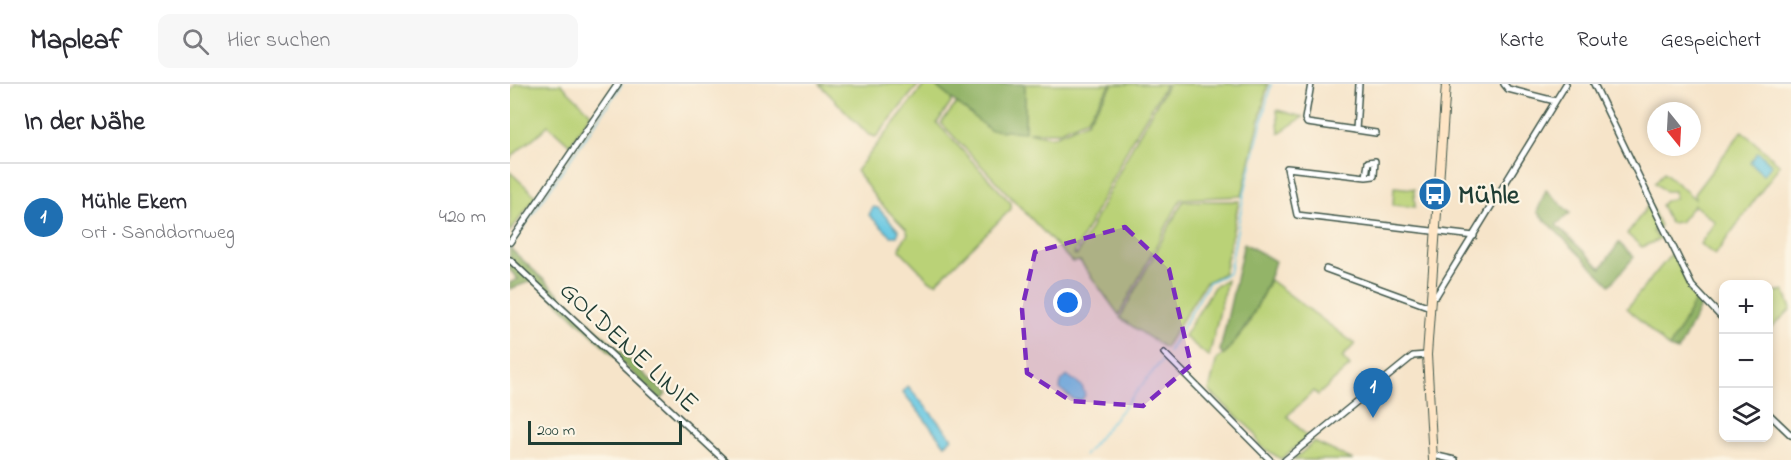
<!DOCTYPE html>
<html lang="de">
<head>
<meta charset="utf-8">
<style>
	:root { --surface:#fff; --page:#f7f7f7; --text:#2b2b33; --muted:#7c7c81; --line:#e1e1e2; --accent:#1f6fb2 }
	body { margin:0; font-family:"Indie Flower",sans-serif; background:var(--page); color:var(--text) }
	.controls { position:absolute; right:18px; bottom:18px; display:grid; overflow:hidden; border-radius:12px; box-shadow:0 3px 9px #0003 }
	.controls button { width:54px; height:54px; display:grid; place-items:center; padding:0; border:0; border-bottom:2px solid var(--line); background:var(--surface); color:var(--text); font:30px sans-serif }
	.compass { position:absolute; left:1137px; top:18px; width:54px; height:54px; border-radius:50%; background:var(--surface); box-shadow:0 3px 9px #0003; rotate:162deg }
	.scale { position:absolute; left:18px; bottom:15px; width:154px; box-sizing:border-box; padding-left:6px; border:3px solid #1f3d34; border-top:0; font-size:16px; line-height:21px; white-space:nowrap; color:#1f3d34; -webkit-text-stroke:4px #fcf5e5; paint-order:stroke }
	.you { position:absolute; left:558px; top:219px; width:21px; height:21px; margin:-15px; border:4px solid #fff; border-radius:50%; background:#1a73e8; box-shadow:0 0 0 9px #1a73e833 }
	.badge { display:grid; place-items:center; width:39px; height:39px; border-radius:50%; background:var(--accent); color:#fff; font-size:20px; font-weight:700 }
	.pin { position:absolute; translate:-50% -50px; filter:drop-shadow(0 2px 3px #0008) }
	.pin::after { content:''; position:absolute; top:32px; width:21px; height:18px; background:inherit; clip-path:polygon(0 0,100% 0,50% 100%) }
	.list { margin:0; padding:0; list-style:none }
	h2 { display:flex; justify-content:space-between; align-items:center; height:78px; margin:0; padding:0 24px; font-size:26px }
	h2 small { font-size:20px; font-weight:400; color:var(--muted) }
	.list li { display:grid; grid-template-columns:39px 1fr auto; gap:18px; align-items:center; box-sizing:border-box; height:108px; padding:0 24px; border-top:2px solid var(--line) }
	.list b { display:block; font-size:22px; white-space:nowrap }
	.list p { margin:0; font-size:20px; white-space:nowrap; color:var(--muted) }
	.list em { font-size:20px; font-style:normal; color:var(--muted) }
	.icon { flex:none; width:33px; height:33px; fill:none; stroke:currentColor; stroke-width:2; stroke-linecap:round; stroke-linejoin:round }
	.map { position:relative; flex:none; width:1281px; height:376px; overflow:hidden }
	header { display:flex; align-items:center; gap:36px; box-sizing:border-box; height:84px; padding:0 30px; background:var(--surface); border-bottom:2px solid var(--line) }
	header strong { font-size:28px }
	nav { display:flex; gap:33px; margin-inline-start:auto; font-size:21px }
	.search { width:420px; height:54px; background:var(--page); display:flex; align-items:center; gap:15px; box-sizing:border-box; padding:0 21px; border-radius:12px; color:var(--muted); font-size:22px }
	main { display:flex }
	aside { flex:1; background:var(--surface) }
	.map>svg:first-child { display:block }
</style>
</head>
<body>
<header>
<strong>Mapleaf</strong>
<div class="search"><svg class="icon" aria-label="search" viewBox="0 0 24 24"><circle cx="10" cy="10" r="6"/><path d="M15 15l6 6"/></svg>Hier suchen</div>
<nav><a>Karte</a><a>Route</a><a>Gespeichert</a></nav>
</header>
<main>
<aside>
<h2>In der Nähe<small></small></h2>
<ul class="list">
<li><span class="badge">1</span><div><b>Mühle Ekern</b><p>Ort · Sanddornweg</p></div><em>420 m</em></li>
</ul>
</aside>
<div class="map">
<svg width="1281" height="376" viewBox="0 0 1281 376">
	<rect width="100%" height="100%" fill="#fcf5e5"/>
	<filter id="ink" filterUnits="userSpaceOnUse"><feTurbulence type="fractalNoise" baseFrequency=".0167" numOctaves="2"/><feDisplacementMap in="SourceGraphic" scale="12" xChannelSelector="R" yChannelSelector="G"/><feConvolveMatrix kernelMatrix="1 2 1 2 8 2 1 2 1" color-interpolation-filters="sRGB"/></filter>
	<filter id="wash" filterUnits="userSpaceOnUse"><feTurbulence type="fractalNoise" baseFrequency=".008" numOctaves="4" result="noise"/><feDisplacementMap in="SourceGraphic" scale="24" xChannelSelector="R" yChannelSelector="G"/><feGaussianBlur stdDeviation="1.35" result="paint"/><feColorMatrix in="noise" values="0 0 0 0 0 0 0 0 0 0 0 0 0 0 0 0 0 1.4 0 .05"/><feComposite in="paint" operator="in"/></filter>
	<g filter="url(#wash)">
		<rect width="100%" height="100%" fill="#f6e4c9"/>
		<g fill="#bad277" stroke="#6c8856" stroke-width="1.5">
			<path d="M 6,0 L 51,0 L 81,29 L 60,61 L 38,41 C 26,54 12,61 0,75 L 0,7 Z"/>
			<path d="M 309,0 L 409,0 L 366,53 L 358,50 Z"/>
			<path d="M 415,0 L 423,0 L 441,14 L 441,19 L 427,39 L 501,119 L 501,125 L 426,199 L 420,197 L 390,166 L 391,160 L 398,150 L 396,145 L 368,117 L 346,87 Z"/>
			<path d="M 515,0 L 601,0 L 577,35 L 548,48 L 518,48 L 542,53 L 577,38 L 603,0 L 656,0 L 622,56 L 564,170 L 567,171 L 625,57 L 658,0 L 758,0 L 732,112 L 671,115 L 609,231 L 570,177 L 562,178 L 431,39 L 447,19 L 480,46 L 515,47 Z"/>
			<path d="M 767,26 L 793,33 L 769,49 Z"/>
			<path d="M 1232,47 L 1270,81 L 1205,171 L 1190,160 L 1205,138 L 1184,121 L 1170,138 L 1160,139 L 1151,121 L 1156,116 L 1165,115 L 1164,107 L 1155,107 L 1145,99 L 1154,88 L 1185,115 L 1184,110 Z"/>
			<path d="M 0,88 L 26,112 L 0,148 Z"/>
			<path d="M 884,103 L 904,105 L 905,123 L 883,121 Z"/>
			<path d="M 673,117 L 729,117 L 714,189 L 695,199 L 655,264 L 610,234 Z"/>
			<path d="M 1140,119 L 1150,142 L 1143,147 L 1147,153 L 1153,150 L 1155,153 L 1132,163 L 1117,150 Z"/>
			<path d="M 1162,169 L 1187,214 L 1159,264 L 1117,224 Z"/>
			<path d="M 717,196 L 699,273 L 674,252 L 704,203 Z"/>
			<path d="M 760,196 L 845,260 L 832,273 L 840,282 L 808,311 L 804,307 L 777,332 L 798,353 L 771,375 L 749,361 L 745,349 L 699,307 L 707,274 L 714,271 L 738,241 Z"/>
			<path d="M 1274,206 L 1281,225 L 1259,246 L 1259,211 Z"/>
			<path d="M 804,358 L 843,376 L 783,376 Z"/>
		</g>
		<g fill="#93b468" stroke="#59784e" stroke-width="1.5">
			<path d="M 423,0 L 515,0 L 515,48 L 480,46 Z"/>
			<path d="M 1036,106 L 1060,129 L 1046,141 L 1091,184 L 1109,159 L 1124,173 L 1100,201 L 1027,128 Z"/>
			<path d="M 0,156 L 4,159 L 1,165 L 156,310 L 151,316 L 24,196 L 0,205 L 0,199 L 8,195 L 0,186 Z"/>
			<path d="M 734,159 L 765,177 C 755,213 737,243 714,271 L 710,267 Z"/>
			<path d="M 1187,214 L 1192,219 L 1168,267 L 1159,264 Z"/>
		</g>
		<g fill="#64c6e2" stroke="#42828b" stroke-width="1.5">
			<path d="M 1248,68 L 1262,81 L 1253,91 L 1240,78 Z"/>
			<path d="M 363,123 L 368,124 L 389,147 L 387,152 L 381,152 L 359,131 Z"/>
			<path d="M 558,292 L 572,302 L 575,311 L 572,316 L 564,316 L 550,305 L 551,297 Z"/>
			<path d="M 398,302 L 442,354 L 435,361 L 393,308 Z"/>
		</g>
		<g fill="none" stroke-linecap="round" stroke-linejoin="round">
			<g stroke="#64c6e2" stroke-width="1.5">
				<path d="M 0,163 L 112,0"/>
				<path d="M 658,268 L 699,198 L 719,189 L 733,115 L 761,0"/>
				<path d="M 574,372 L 654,274"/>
			</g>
		</g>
	</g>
	<g filter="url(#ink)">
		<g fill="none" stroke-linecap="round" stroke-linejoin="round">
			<defs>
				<g id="minor">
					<path d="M 801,0 L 795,35 L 797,39 L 846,46 L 849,0"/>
					<path d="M 994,0 L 998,5 L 1045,17"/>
					<path d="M 1084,0 L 1182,202 L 1214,236"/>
					<path d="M 846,46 L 866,49"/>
					<path d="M 856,93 L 858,78 L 865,77 L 864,92 L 856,93 L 777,84 L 787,131 L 964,152"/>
					<path d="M 0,158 L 108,0"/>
					<path d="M 0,176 L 214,376"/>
					<path d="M 816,185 L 920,223"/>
					<path d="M 926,212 L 1056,0"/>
					<path d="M 654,269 L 760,376"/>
					<path d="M 1258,329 L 1281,351"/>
					<path d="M 923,371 L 945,376"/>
					<path d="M 775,376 L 903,272 L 917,271"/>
				</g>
				<path id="secondary" d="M 923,376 L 917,271 L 936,0"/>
			</defs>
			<use href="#minor" stroke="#3f564a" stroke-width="8"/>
			<use href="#secondary" stroke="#3f564a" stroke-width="10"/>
			<use href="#minor" stroke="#fff" stroke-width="5"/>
			<use href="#secondary" stroke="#fee5c5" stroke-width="8"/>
		</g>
	</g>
	<path fill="#7b2cbf" fill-opacity="0.2" stroke="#7b2cbf" stroke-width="4.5" stroke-dasharray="12 8" stroke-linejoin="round" d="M 615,143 L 659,185 L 681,281 L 633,322 L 561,317 L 517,289 L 512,225 L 525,168 Z"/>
	<defs>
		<symbol id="bus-disc" viewBox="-11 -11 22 22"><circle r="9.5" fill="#1f6fb2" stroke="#fcf5e5"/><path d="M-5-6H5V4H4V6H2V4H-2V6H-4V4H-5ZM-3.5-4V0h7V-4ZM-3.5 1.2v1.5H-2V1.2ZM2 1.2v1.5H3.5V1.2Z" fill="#fff"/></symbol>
	</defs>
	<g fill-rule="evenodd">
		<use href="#bus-disc" x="906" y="91" width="38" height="38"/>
	</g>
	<g text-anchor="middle" stroke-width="4.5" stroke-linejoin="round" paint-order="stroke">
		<g font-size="27" font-weight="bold" fill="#1f3d34" stroke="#fcf5e5" text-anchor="start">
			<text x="948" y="119">Mühle</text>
		</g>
		<g font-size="27" fill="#1f3d34" stroke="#fcf5e5">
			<text transform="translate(120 262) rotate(43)" y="9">GOLDENE LINIE</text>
		</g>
	</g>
</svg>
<div class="controls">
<button>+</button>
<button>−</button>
<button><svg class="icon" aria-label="layers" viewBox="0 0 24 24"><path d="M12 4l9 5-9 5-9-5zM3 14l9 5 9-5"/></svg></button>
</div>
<svg class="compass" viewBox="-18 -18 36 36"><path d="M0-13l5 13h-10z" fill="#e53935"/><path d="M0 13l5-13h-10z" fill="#7c7c81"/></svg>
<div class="scale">200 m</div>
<div class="you"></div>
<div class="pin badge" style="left:863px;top:334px">1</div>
</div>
</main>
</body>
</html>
